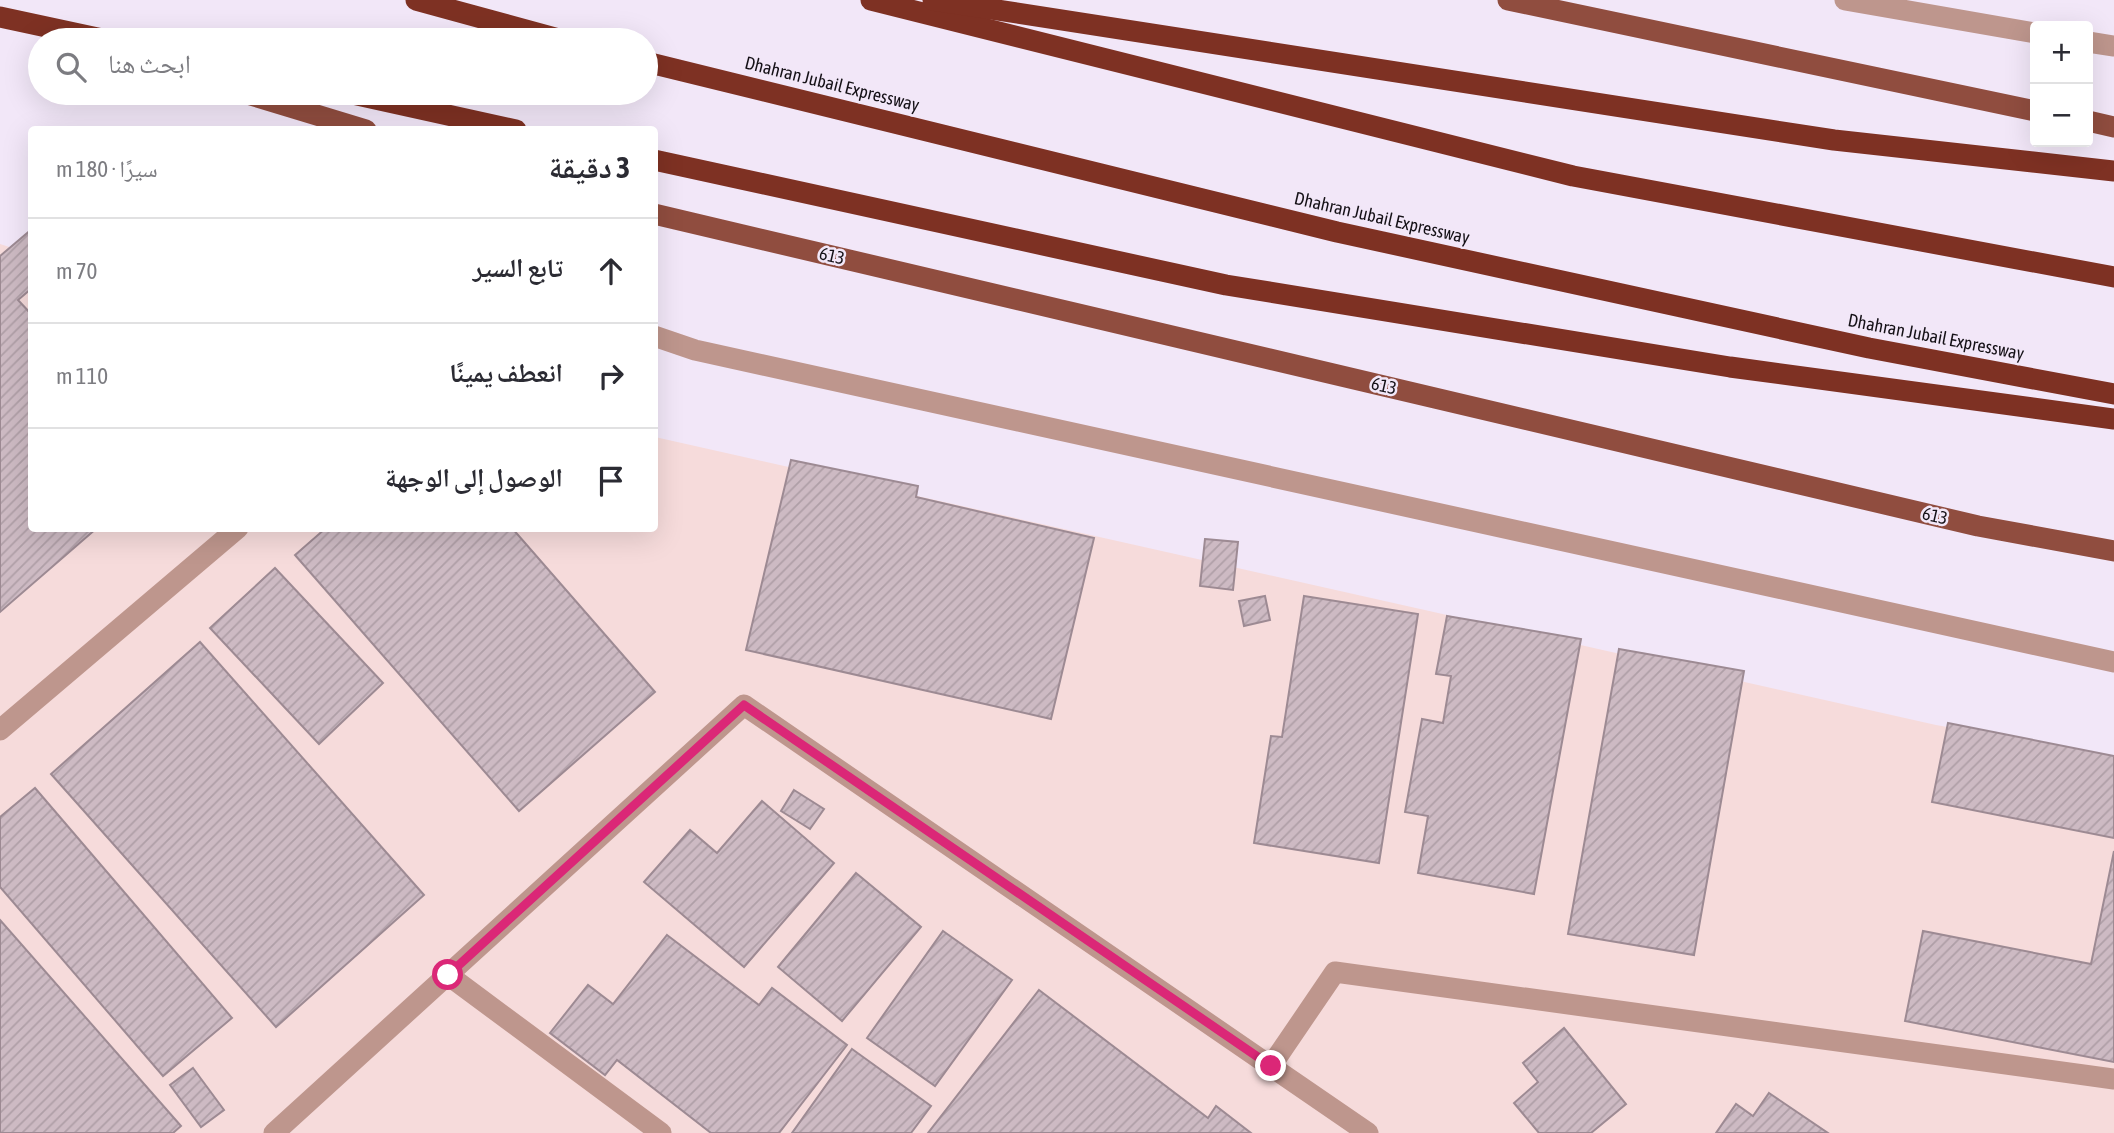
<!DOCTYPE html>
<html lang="ar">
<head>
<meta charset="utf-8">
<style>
	:root { --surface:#fff; --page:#f2f2f3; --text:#2b2b33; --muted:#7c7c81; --line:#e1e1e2 }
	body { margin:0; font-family:"Asap Condensed","Noto Naskh Arabic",sans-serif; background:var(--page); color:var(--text); direction:rtl }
	.controls { position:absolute; right:21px; top:21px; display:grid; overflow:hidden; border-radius:7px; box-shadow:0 7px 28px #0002 }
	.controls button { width:63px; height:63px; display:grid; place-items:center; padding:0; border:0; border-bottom:2px solid var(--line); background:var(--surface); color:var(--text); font:35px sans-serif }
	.stop { position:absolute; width:21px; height:21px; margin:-16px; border:5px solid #db2777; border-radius:50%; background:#fff }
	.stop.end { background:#db2777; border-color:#fff; box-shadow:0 2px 7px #0008 }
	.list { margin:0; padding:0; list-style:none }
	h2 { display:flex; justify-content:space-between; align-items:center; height:91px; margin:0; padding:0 28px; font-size:30px }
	h2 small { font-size:23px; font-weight:400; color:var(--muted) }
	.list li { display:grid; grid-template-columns:46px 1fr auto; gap:21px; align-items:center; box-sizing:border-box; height:105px; padding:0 28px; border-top:2px solid var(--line) }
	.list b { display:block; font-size:26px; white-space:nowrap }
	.list em { font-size:23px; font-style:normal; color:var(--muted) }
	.icon { flex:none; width:38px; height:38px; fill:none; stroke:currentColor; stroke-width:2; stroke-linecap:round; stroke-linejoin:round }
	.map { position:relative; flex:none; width:2114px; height:1133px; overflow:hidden; direction:ltr }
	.search { position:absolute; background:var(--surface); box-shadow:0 7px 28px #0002; left:28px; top:28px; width:630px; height:77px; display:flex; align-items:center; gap:18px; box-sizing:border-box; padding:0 24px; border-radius:38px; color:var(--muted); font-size:26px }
	.panel { position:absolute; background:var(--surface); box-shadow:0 7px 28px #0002; left:28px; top:126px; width:630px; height:406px; border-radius:7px; direction:rtl }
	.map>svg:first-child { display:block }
</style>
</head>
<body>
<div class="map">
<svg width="2114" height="1133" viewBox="0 0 2114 1133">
	<defs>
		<pattern id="building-hatch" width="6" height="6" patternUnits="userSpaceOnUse" patternTransform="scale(1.75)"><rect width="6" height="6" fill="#cdbac3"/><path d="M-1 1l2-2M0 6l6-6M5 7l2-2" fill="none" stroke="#af9fa7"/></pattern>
	</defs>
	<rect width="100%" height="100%" fill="#f2e7f8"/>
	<path fill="#f6dbdb" d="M 0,244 L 31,254 L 32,528 L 654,528 L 655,437 L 1936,725 L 2114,757 L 2114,1133 L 0,1133 Z"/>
	<g fill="url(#building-hatch)" stroke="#9d8a93" stroke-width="2">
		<path d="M 32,229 L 32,288 L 18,300 L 32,315 L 32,528 L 97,528 L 0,612 L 0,256 Z"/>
		<path d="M 791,460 L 918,486 L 916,497 L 1094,538 L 1051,719 L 746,650 Z"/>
		<path d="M 326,528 L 512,528 L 655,692 L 519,811 L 295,555 Z"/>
		<path d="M 1205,539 L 1238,542 L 1233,590 L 1200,586 Z"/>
		<path d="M 275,568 L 383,683 L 319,744 L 210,628 Z"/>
		<path d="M 1265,596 L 1270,620 L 1244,626 L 1239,601 Z"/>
		<path d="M 1304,596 L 1418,614 L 1379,863 L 1254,843 L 1271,736 L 1282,737 Z"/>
		<path d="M 1447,616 L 1581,639 L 1534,894 L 1418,873 L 1428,816 L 1405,812 L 1422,719 L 1443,723 L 1451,676 L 1436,674 Z"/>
		<path d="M 200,642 L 424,895 L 276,1027 L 51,774 Z"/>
		<path d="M 1619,649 L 1744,671 L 1694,955 L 1568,934 Z"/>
		<path d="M 1948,723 L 2114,756 L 2114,838 L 1932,802 Z"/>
		<path d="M 35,788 L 232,1018 L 163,1076 L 0,887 L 0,817 Z"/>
		<path d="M 794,790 L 824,809 L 810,829 L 781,811 Z"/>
		<path d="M 762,801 L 834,863 L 744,967 L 644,882 L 690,830 L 717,853 Z"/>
		<path d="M 2114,851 L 2114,1062 L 1905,1021 L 1923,931 L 2091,964 Z"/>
		<path d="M 856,873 L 921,927 L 842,1021 L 778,967 Z"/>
		<path d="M 0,920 L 181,1126 L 173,1133 L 0,1133 Z"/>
		<path d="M 943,931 L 1012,980 L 935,1086 L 867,1038 Z"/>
		<path d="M 667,935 L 759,1005 L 772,988 L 847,1045 L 779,1133 L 711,1133 L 617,1060 L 605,1075 L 550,1033 L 588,985 L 613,1004 Z"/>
		<path d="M 1039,990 L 1208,1118 L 1216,1106 L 1251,1133 L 928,1133 Z"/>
		<path d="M 1564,1028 L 1626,1104 L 1591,1133 L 1539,1133 L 1514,1103 L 1538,1082 L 1523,1063 Z"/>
		<path d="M 852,1049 L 931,1106 L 911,1133 L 792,1133 Z"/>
		<path d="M 193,1068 L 224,1110 L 201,1127 L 170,1085 Z"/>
		<path d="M 1769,1093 L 1828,1133 L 1716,1133 L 1736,1104 L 1753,1116 Z"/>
	</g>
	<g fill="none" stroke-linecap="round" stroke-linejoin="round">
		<g stroke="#be968d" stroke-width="21">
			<path d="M 1845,0 L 2035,33"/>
			<path d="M 2088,42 L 2114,46"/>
			<path d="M 654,336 L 695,350 L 2114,662"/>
			<path d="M 0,730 L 238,528"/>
			<path d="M 448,975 L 661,1133"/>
			<path d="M 1271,1066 L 1335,972 L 2114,1079"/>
			<path d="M 274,1133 L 744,705 L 1368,1133"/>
		</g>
		<g stroke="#904d3f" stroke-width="21">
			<path d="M 1508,0 L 2035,111"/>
			<path d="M 244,93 L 366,130"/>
			<path d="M 2088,121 L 2114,127"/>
			<path d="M 654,214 L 1978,526 L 2114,551"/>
		</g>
		<g stroke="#7e3123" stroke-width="21">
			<path d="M 416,0 L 562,40"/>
			<path d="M 871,0 L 1573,176 L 2114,277"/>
			<path d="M 933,0 L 1834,140 L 2114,171"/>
			<path d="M 0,17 L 107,40"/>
			<path d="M 646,62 L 1337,232 L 1869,348 L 2114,394"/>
			<path d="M 348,93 L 516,130"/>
			<path d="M 654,160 L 1226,285 L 1730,367 L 2114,419"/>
		</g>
	</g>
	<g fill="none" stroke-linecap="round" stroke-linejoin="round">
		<path stroke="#db2777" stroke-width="9" d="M 448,975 L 744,705 L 1271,1066"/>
	</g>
	<g text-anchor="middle" stroke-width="5" stroke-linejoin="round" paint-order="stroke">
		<g font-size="18" fill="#151117" stroke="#f2e7f8">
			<text transform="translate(832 84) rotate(14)" y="6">Dhahran Jubail Expressway</text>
			<text transform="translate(1382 218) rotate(13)" y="6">Dhahran Jubail Expressway</text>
			<text transform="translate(832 256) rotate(13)" y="6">613</text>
			<text transform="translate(1936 337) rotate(11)" y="6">Dhahran Jubail Expressway</text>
			<text transform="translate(1384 386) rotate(13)" y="6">613</text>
			<text transform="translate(1935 516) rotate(13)" y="6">613</text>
		</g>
	</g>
</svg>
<div class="controls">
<button>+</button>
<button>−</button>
</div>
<div class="stop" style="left:448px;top:975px"></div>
<div class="stop end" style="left:1271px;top:1066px"></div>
<div class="search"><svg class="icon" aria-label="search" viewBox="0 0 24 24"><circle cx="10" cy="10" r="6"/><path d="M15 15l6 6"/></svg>ابحث هنا</div>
<section class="panel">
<h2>3 دقيقة<small>سيرًا · 180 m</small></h2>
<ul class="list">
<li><svg class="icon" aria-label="ahead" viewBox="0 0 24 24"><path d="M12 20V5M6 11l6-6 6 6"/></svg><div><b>تابع السير</b></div><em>70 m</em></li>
<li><svg class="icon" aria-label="right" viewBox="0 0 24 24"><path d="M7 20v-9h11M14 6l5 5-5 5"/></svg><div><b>انعطف يمينًا</b></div><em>110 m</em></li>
<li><svg class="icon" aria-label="arrive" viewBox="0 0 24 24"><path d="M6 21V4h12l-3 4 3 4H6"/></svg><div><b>الوصول إلى الوجهة</b></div></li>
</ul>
</section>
</div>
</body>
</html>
